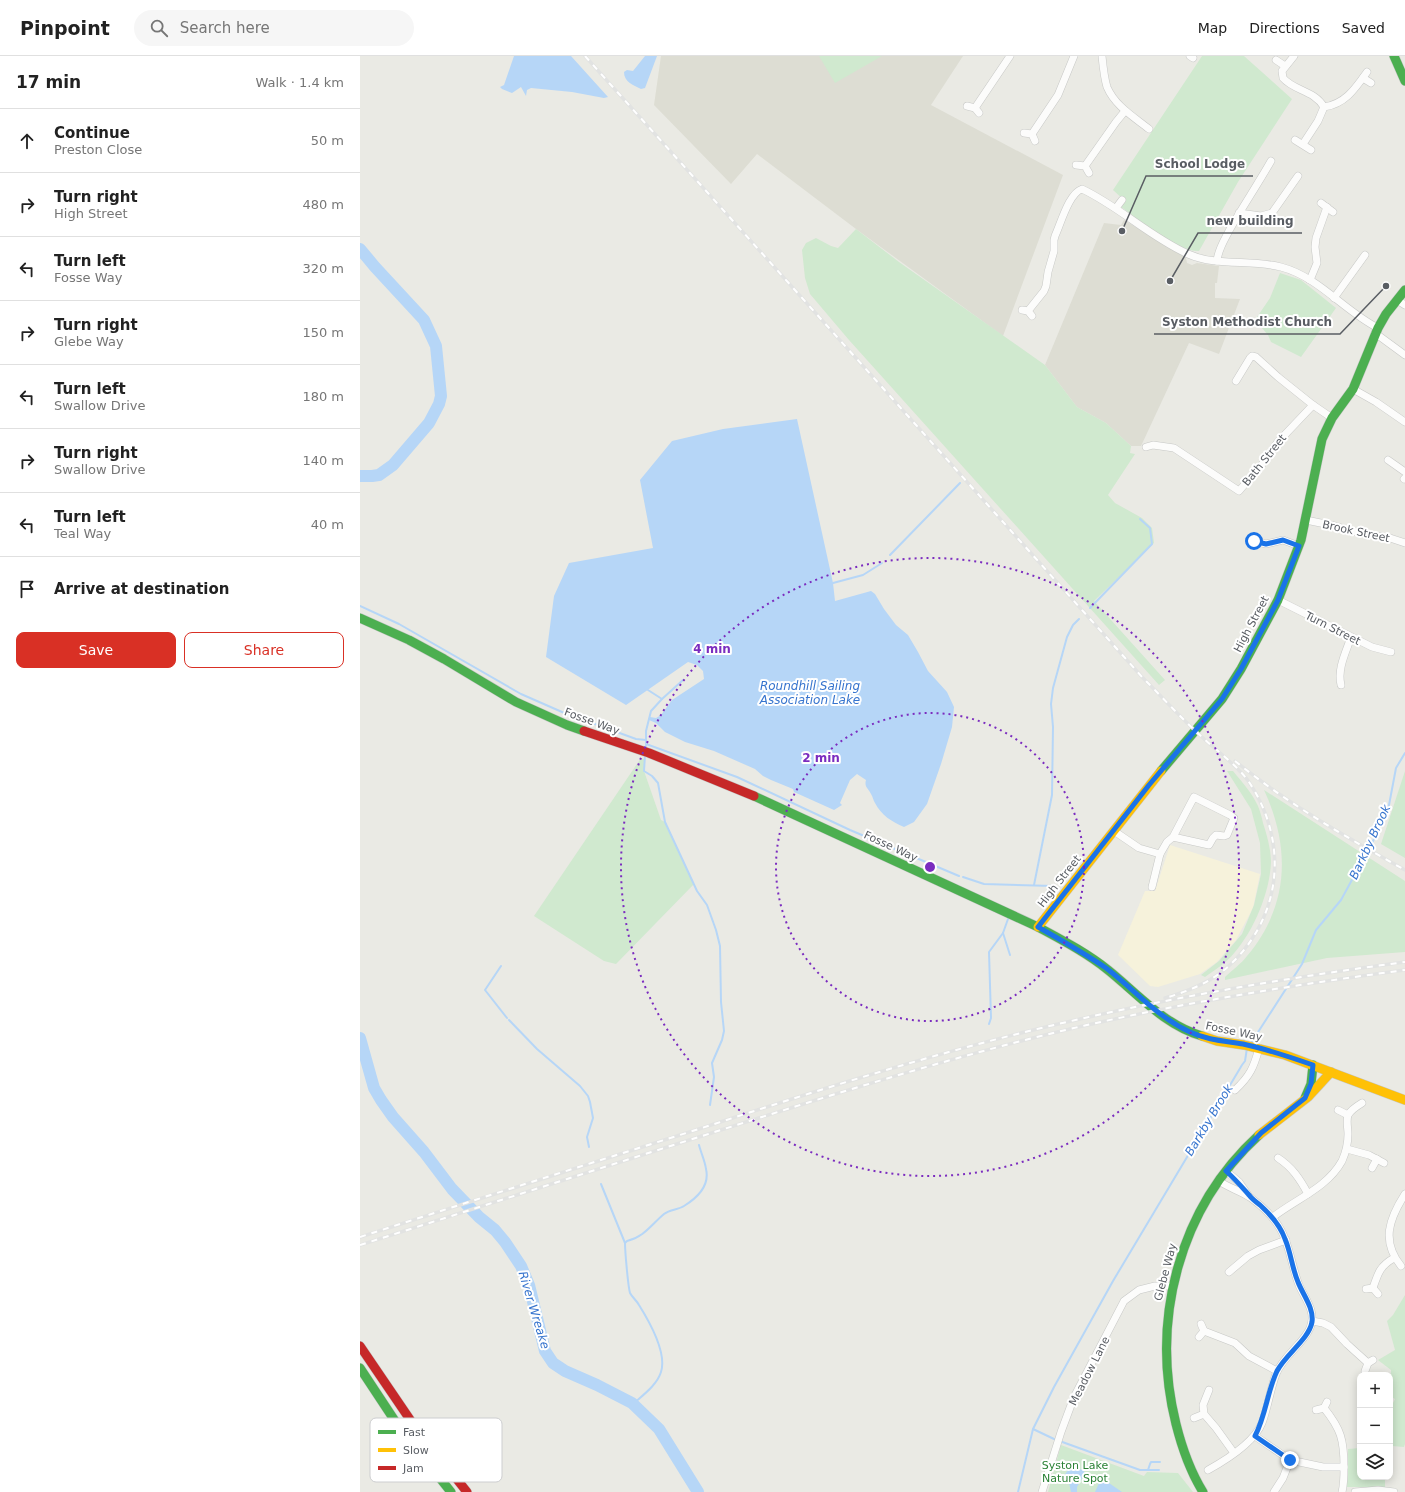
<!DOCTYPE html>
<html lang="en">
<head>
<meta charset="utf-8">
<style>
	:root { --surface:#fff; --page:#f6f6f6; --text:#222; --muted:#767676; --line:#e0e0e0; --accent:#d93025 }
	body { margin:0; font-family:"DejaVu Sans",sans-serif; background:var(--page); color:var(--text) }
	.controls { position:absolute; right:12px; bottom:12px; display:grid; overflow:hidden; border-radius:8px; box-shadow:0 2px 10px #0003 }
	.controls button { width:36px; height:36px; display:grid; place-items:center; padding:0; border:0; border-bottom:1px solid var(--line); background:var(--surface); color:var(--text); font:20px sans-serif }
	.stop { position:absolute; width:12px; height:12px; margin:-9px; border:3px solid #1a73e8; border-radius:50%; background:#fff }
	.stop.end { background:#1a73e8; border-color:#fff; box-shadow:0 1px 4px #0008 }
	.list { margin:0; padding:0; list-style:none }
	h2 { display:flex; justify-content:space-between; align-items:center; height:52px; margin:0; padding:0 16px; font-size:17px }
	h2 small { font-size:13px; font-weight:400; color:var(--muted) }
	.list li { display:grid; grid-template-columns:26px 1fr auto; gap:12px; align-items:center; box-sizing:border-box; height:64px; padding:0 16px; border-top:1px solid var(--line) }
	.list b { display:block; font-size:15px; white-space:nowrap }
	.list p { margin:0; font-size:13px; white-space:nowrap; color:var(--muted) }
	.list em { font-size:13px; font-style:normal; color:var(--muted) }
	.actions { display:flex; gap:8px; padding:12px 16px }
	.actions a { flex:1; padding:9px 0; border:1px solid var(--accent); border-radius:8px; text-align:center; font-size:14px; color:var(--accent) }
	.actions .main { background:var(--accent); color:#fff }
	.icon { flex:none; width:22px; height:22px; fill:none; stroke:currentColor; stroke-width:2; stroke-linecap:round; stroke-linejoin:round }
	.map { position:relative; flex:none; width:1045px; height:1436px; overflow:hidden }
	header { display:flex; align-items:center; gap:24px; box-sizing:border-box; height:56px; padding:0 20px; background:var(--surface); border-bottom:1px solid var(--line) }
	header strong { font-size:19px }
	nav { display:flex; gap:22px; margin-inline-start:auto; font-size:14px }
	.search { width:280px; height:36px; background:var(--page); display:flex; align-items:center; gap:10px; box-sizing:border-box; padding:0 14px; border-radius:22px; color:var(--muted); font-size:15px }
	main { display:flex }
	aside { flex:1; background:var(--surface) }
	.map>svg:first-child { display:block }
</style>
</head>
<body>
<header>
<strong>Pinpoint</strong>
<div class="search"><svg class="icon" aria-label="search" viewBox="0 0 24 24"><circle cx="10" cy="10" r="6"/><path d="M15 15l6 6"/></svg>Search here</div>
<nav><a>Map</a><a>Directions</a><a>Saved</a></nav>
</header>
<main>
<aside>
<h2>17 min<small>Walk · 1.4 km</small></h2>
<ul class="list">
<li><svg class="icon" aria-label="ahead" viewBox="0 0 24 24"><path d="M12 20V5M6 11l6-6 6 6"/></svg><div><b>Continue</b><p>Preston Close</p></div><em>50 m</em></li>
<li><svg class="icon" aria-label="right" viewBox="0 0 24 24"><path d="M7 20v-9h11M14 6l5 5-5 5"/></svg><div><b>Turn right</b><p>High Street</p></div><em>480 m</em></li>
<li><svg class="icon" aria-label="left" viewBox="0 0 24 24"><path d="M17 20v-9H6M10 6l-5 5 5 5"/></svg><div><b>Turn left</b><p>Fosse Way</p></div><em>320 m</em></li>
<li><svg class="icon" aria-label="right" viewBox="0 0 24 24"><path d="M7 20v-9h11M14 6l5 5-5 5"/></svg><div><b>Turn right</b><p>Glebe Way</p></div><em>150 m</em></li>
<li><svg class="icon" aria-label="left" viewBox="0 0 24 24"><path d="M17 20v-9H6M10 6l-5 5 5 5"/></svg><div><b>Turn left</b><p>Swallow Drive</p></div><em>180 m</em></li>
<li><svg class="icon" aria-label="right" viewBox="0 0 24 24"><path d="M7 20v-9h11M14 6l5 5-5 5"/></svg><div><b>Turn right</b><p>Swallow Drive</p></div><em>140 m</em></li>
<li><svg class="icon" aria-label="left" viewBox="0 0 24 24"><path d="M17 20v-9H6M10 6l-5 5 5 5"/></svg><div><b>Turn left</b><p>Teal Way</p></div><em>40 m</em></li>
<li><svg class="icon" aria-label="arrive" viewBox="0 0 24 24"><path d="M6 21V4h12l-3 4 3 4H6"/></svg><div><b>Arrive at destination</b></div></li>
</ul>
<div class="actions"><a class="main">Save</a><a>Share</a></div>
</aside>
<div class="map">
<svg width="1045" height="1436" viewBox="0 0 1045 1436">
	<rect width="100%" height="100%" fill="#eaeae4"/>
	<path fill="#f6f2db" d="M 810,789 L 900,818 L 893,852 L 876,884 L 857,906 L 840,918 L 798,931 L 790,930 L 758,899 L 785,835 L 795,835 Z"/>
	<g fill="#ddddd3">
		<path d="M 301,0 L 603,0 L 571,49 L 703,119 L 643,280 L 496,173 L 397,98 L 371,128 L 294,49 Z"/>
		<path d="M 764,164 L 826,202 L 827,207 L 832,209 L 837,207 L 859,210 L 857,227 L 855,227 L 855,242 L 880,243 L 859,298 L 829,287 L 781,390 L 771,390 L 746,367 L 717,351 L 685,309 L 744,167 L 761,169 Z"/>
	</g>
	<g fill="#d0e9cf">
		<path d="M 459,0 L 522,0 L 475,27 Z"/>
		<path d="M 842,0 L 884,0 L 932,43 L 878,126 L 839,195 C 818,196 779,164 761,151 L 765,145 L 753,134 Z"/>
		<path d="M 496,173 L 539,206 L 685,309 L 717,351 L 746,367 L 771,390 L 770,397 L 775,398 L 748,439 L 755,447 L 782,462 L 792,472 L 794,487 L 734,545 L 805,624 L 799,629 L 489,284 L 450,238 L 445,222 L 442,194 L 446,187 L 456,182 L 471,190 L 478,192 Z"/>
		<path d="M 920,217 L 941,224 L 976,252 L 941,301 L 911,286 L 908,279 L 895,264 L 910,242 Z"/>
		<path d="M 281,702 L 284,703 L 284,715 L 301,764 L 305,766 L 334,828 L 256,908 L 244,905 L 174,860 Z"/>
		<path d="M 867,715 L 873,715 C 882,726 892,737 898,750 C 900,755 902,762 903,767 C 907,779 911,794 911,806 C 910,836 894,874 875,896 C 867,906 855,914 845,921 L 841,919 L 859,905 L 882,878 L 894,849 L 901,818 L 900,787 L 891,753 Z"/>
		<path d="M 1045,715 L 1045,802 L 1021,788 Z"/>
		<path d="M 904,734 L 1045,825 L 1045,896 L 967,902 L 865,924 L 865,921 C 872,914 881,908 887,900 C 929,850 931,792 904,734 Z"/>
		<path d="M 1045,1239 L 1045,1388 L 1044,1391 L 1032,1390 L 1030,1394 L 1030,1353 L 1035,1343 L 1030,1340 L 1031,1314 L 1018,1304 L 1035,1294 L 1027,1265 L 1033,1259 Z"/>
		<path d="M 701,1389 L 784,1420 L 787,1416 L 818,1417 L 833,1436 L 688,1436 Z"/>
		<path d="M 1000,1392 L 1000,1421 L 1025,1421 L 1025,1431 L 987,1431 L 988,1413 L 988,1393 Z"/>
	</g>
	<g fill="#b6d6f7">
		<path d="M 154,0 L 211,0 L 248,41 L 244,42 L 212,36 L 171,32 L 167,34 L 166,40 L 161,31 L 152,37 L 142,33 L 140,31 L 144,29 Z"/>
		<path d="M 285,0 L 297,0 L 285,32 L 281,33 C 273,29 264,26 264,16 L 267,14 L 273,15 Z"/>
		<path d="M 437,363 L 473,527 L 475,545 L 511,535 L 515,538 L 524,553 L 536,569 L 548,579 L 558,596 L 568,615 L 587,636 L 594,651 L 592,671 L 581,708 L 567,748 L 554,766 L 544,771 C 532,766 521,759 515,747 C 513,744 513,741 511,738 C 508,732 504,731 506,724 L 497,718 L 490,724 L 480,747 L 482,749 L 474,754 L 434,736 L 433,733 L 411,724 L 403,720 L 395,713 L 354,695 L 325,686 L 305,676 L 296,667 L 289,664 L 290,661 L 296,662 L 301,659 L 312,644 L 344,623 L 343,615 L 337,609 L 328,606 L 266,649 L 186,601 L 194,540 L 209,507 L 293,492 L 280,424 L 312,385 L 363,373 Z"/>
		<path d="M 719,1406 L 719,1413 L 723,1414 L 725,1417 L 717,1431 L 717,1436 L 711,1436 L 709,1427 L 703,1427 L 701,1425 C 705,1418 711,1408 719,1406 Z"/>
		<path d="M 743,1426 L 749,1427 L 762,1436 L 735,1436 L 739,1427 Z"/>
	</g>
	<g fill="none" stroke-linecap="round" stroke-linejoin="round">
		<g stroke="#b6d6f7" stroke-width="2">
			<path d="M 530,499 L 600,427"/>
			<path d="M 473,527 L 503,519 L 522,507"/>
			<path d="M 0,550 L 39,568 L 161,638 L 202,656 L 276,683 L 286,684"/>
			<path d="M 730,552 L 792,488 L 790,472 L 780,463"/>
			<path d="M 288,634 L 302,643"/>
			<path d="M 286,688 L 377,721 L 490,774 L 599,820"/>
			<path d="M 286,693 L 286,675 L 291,655 L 302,643 L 323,624"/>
			<path d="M 285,699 L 284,715 L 292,720 L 298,727 L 305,766 L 337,835 L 347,849 L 356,874 L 360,890 L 361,946 L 364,975 L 362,984 L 352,1007 L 354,1021 L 350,1049"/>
			<path d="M 603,821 L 624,828 L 694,830"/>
			<path d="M 674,829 L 692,739 L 693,671 L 691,648 L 693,632 L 707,581 L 713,569 L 719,563"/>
			<path d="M 643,877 L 650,899"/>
			<path d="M 141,910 L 125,934 L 147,962"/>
			<path d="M 149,964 L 177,993 L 220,1030 L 228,1040 L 230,1046 L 233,1062 L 227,1081 L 229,1091"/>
			<path d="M 629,968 L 631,962 L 629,896 L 643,877 L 648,863"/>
			<path d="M 891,987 L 942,908 L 956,874 L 981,844 L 1013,785 L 1029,749 L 1036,712 L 1045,697"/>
			<path d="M 241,1128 L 265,1187"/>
			<path d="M 273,1348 C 283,1339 297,1329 301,1316 C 307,1297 289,1265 279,1249 C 277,1245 272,1241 270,1237 C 268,1230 265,1195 265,1187 L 267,1185 C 284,1181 291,1169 304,1158 C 310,1153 318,1154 324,1150 C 337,1142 350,1130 346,1113 C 345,1105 341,1097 339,1089"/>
			<path d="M 673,1373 L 694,1383 L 780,1414 L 799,1414"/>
			<path d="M 788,1414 L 790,1408 L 791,1406 L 800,1406"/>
			<path d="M 658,1436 L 673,1373 L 694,1331 L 753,1225 L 882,1009 L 885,1005 L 887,992"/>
		</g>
		<g stroke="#b6d6f7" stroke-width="12">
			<path d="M 0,193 L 15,211 L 64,264 L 76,290 L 81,340 L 79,348 L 69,367 L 33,409 L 19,419 L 12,420 L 0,420"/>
			<path d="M 0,982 L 14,1032 L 21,1044 L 33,1061 L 64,1096 L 92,1133 L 119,1161 L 135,1174 L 145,1186 L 161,1210 L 169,1229 L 185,1295 L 193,1307 L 205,1315 L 237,1329 L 272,1347 L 299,1373 L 338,1436"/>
		</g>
		<defs>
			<g id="street">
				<path d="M 742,0 C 743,10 744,21 747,31 C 755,50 774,61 789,73"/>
				<path d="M 830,0 L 833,2"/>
				<path d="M 934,0 L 922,15 L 923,22 C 934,35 954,34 964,51 L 958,65 L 943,88"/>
				<path d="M 916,4 L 925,10"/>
				<path d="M 1003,22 L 1011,27"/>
				<path d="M 607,50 L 615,52 L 619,57"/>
				<path d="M 964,51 C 985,48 995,33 1007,16"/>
				<path d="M 615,52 L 650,0"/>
				<path d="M 664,77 L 672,78 L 675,85"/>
				<path d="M 672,78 L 698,39 L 714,0"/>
				<path d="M 935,84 L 951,94"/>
				<path d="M 716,109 L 725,110 L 729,117"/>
				<path d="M 725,110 L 756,66 L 765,55"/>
				<path d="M 961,147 L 973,156"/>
				<path d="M 756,152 L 762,144"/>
				<path d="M 879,157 L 901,160 L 912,157 L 938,120"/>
				<path d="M 857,205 C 858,193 865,183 870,173 C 883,150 898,128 911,105"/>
				<path d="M 950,224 L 957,207 L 955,191 L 956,182 L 967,151"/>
				<path d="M 974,242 L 1005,199"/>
				<path d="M 1037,244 L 1045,249"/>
				<path d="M 662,254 L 668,255 L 672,260"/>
				<path d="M 668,255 L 684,235 L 686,230 L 688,216 L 694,195 L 694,184 L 695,180 C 701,167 709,137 722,133 C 760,151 790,181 828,198 C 857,211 891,203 921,211 C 959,221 984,255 1018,272"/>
				<path d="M 1015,277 L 1045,299"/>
				<path d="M 876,325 L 890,302 L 892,300 L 896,301 L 918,321 L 953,349 L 972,362"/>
				<path d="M 993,333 L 1016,346 L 1045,366"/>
				<path d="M 786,391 L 793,389 L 814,392 L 879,435 L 904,406 L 917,387 L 953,349"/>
				<path d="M 1028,404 L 1045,416"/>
				<path d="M 1044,423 L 1045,422"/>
				<path d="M 946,464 L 975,470 L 1004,478 L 1030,482 L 1045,487"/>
				<path d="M 894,485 L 906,488 L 923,484 L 939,490"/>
				<path d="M 918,544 L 1012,591 L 1031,596"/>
				<path d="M 981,629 C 977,613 986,596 991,581"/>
				<path d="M 754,775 L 779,792 L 800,798 L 807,786 L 813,781 L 849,789 L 853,782 L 856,779 L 864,780 L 867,779 L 874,762 L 870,759 L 834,741 L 813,781"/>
				<path d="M 792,831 L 800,798"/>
				<path d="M 875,1034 C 890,1020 894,1011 899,992"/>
				<path d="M 978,1054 L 988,1059"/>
				<path d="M 987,1093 L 1009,1099 L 1024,1107"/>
				<path d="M 918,1102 C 932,1111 940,1123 948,1138"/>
				<path d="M 1012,1112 L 1017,1103"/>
				<path d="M 866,1115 L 879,1126 L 888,1139"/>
				<path d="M 913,1161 C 936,1143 967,1132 982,1105 C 986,1096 988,1088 988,1078 C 988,1072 986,1065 988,1059 C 991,1054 997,1050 1002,1047"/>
				<path d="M 1041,1210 C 1021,1185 1029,1163 1045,1138"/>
				<path d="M 869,1216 L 888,1200 L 899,1194 L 926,1184"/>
				<path d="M 1013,1232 C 1018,1217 1020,1210 1034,1202"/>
				<path d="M 1006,1233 L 1013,1232 L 1018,1238"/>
				<path d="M 952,1265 L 963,1267 L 971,1271 L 987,1288 L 1008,1307"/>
				<path d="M 844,1275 L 875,1287 L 889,1300 L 917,1315"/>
				<path d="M 839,1281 L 844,1275 L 841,1268"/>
				<path d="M 1005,1315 L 1008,1307 L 1013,1304"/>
				<path d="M 849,1334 L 843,1349 L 844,1358 L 856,1372 L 874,1397"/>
				<path d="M 964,1352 C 981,1373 984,1384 984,1411 C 984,1419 984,1428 982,1436"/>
				<path d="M 956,1354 L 964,1352 L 967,1346"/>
				<path d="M 834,1362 L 844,1358"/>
				<path d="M 895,1380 L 930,1404 L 963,1411 L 984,1411"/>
				<path d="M 848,1414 C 866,1404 894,1387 902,1367 C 908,1351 910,1334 916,1318 C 923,1300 944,1287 950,1272 C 957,1256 945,1243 939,1229 C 933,1214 931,1198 925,1183 C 919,1166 906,1153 891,1142 C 881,1135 869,1132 859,1125"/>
				<path d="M 682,1436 L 701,1376 L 714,1341 L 764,1245 L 779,1234 L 795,1230 L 812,1230"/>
				<path d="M 914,1436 L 923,1422 L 930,1404"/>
				<path d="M 995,1436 L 1018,1434 L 1034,1436"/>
			</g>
			<g id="fast">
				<path d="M 1034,0 L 1045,25"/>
				<path d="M 0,562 L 49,584 L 84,603 L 156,646 L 207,669 L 224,675"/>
				<path d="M 801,715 L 862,643 L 881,613 L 918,544 L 941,484 L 962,383 L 972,362 L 993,333 L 1018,272 L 1026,258 L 1045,234"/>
				<path d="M 394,740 L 678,871 C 702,884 727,897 748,914 C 778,938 804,969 842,980"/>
				<path d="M 945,1042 L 951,1028 L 953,1009"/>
				<path d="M 0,1312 L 37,1368 L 91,1436"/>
				<path d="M 843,1436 C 830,1415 822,1392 816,1368 C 790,1264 819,1152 899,1079"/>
			</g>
			<g id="slow">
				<path d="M 678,871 L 801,715"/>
				<path d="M 842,980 L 857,985 L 884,989 L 925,999 L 1045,1044"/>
				<path d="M 899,1079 L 948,1041 L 971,1016"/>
			</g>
			<g id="jam">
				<path d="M 224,675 L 289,697 L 394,740"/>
				<path d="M 0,1290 L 51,1365 L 107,1436"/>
			</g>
		</defs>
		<use href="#street" stroke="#c7c8c6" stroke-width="8"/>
		<use href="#fast" stroke="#c6c7c6" stroke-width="10"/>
		<use href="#slow" stroke="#c6c7c6" stroke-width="10"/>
		<use href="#jam" stroke="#c6c7c6" stroke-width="10"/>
		<use href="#street" stroke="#fcfcfb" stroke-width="7"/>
		<use href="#fast" stroke="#4caf50" stroke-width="9"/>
		<use href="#slow" stroke="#ffc107" stroke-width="9"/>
		<use href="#jam" stroke="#c62828" stroke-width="9"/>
		<defs>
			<g id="rail">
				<path d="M 225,0 L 783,622 C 803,642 822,663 843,682 C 858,696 877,709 889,726 C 931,789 921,867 863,915 C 846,928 826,936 805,942"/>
				<path d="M 875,705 C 928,748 986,781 1045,814"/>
				<path d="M 0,1181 C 114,1144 228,1108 342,1072 C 449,1037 556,1003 665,976 C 790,945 918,923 1045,906"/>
				<path d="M 0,1189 C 114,1153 228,1116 342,1080 C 449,1046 556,1012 665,984 C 790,952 918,931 1045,914"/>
			</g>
		</defs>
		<use href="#rail" stroke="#e2e3e2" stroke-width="3.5"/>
		<use href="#rail" stroke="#fff" stroke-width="2" stroke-dasharray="6" stroke-linecap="butt"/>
	</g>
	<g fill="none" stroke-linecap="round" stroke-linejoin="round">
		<path stroke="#1a73e8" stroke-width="5" d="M 894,485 L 906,488 L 923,484 L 939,490 L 918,544 L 881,613 L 862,643 L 789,729 L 678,871 C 701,884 724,897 746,912 C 774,933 797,961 830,976 C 847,984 865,985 883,988 C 907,993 930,1001 953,1009 L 951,1028 L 945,1042 L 901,1077 L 866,1115 C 875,1123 881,1130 889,1139 C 892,1143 896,1146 900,1149 C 911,1159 920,1169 925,1183 C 931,1197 932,1212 938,1226 C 943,1239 954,1252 952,1266 C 949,1283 926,1298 917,1315 C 907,1336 906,1359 895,1380 L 930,1404"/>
	</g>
	<g fill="none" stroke="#7b2cbf" stroke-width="2" stroke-dasharray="2 4">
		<circle cx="570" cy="811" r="154"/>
		<circle cx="570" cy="811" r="309"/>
	</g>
	<g text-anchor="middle" stroke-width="4" stroke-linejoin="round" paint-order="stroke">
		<g font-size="11" fill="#595d63" stroke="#fff">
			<text transform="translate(904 404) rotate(-51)" y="4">Bath Street</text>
			<text transform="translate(996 475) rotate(12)" y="4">Brook Street</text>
			<text transform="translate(891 568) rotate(-62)" y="4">High Street</text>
			<text transform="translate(973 572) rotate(27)" y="4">Turn Street</text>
			<text transform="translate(232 665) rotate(20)" y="4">Fosse Way</text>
			<text transform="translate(531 790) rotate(25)" y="4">Fosse Way</text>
			<text transform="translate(699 825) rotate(-52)" y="4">High Street</text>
			<text transform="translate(874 975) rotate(12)" y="4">Fosse Way</text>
			<text transform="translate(805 1216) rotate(-75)" y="4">Glebe Way</text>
			<text transform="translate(729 1315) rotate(-63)" y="4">Meadow Lane</text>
		</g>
		<g font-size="11" fill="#2b8236" stroke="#fff">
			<text x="715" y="1413">Syston Lake<tspan x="715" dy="13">Nature Spot</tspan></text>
		</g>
		<g font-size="12" font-style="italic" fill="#3674ce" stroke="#fff">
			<text x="450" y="634">Roundhill Sailing<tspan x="450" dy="14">Association Lake</tspan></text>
			<text transform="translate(1010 786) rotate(-65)" y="4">Barkby Brook</text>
			<text transform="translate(849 1064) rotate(-59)" y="4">Barkby Brook</text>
			<text transform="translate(174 1254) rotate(73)" y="4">River Wreake</text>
		</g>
	</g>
	<rect x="10" y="1362" width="132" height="64" rx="6" fill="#fff" stroke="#cdced0" stroke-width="1"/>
	<rect x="18" y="1374" width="18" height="4" fill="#4caf50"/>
	<rect x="18" y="1392" width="18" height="4" fill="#ffc107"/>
	<rect x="18" y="1410" width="18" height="4" fill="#c62828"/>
	<g font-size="11" fill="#595d63">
		<text x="43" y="1380">Fast</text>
		<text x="43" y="1398">Slow</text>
		<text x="43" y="1416">Jam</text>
	</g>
	<circle cx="570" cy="811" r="6" fill="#7b2cbf" stroke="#fff" stroke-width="2"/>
	<g font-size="12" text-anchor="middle" font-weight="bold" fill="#7b2cbf" stroke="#fff" stroke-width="4" stroke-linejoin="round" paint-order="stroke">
		<text x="352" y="597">4 min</text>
		<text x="461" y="706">2 min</text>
	</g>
	<path fill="none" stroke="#595d63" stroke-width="1.5" d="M762 175L786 120H893M810 225L838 177H942M1026 230L980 278H794"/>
	<g fill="#595d63" stroke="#fff" stroke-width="1.5">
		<circle cx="762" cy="175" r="4"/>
		<circle cx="810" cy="225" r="4"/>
		<circle cx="1026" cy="230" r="4"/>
	</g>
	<g font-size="12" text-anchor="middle" font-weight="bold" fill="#595d63" stroke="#fff" stroke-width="4" stroke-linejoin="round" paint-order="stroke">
		<text x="840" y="112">School Lodge</text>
		<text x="890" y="169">new building</text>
		<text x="887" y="270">Syston Methodist Church</text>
	</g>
</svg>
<div class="controls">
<button>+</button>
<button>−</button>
<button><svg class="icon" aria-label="layers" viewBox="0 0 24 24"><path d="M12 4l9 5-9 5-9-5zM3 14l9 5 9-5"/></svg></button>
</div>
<div class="stop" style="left:894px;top:485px"></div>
<div class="stop end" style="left:930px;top:1404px"></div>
</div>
</main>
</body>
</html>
